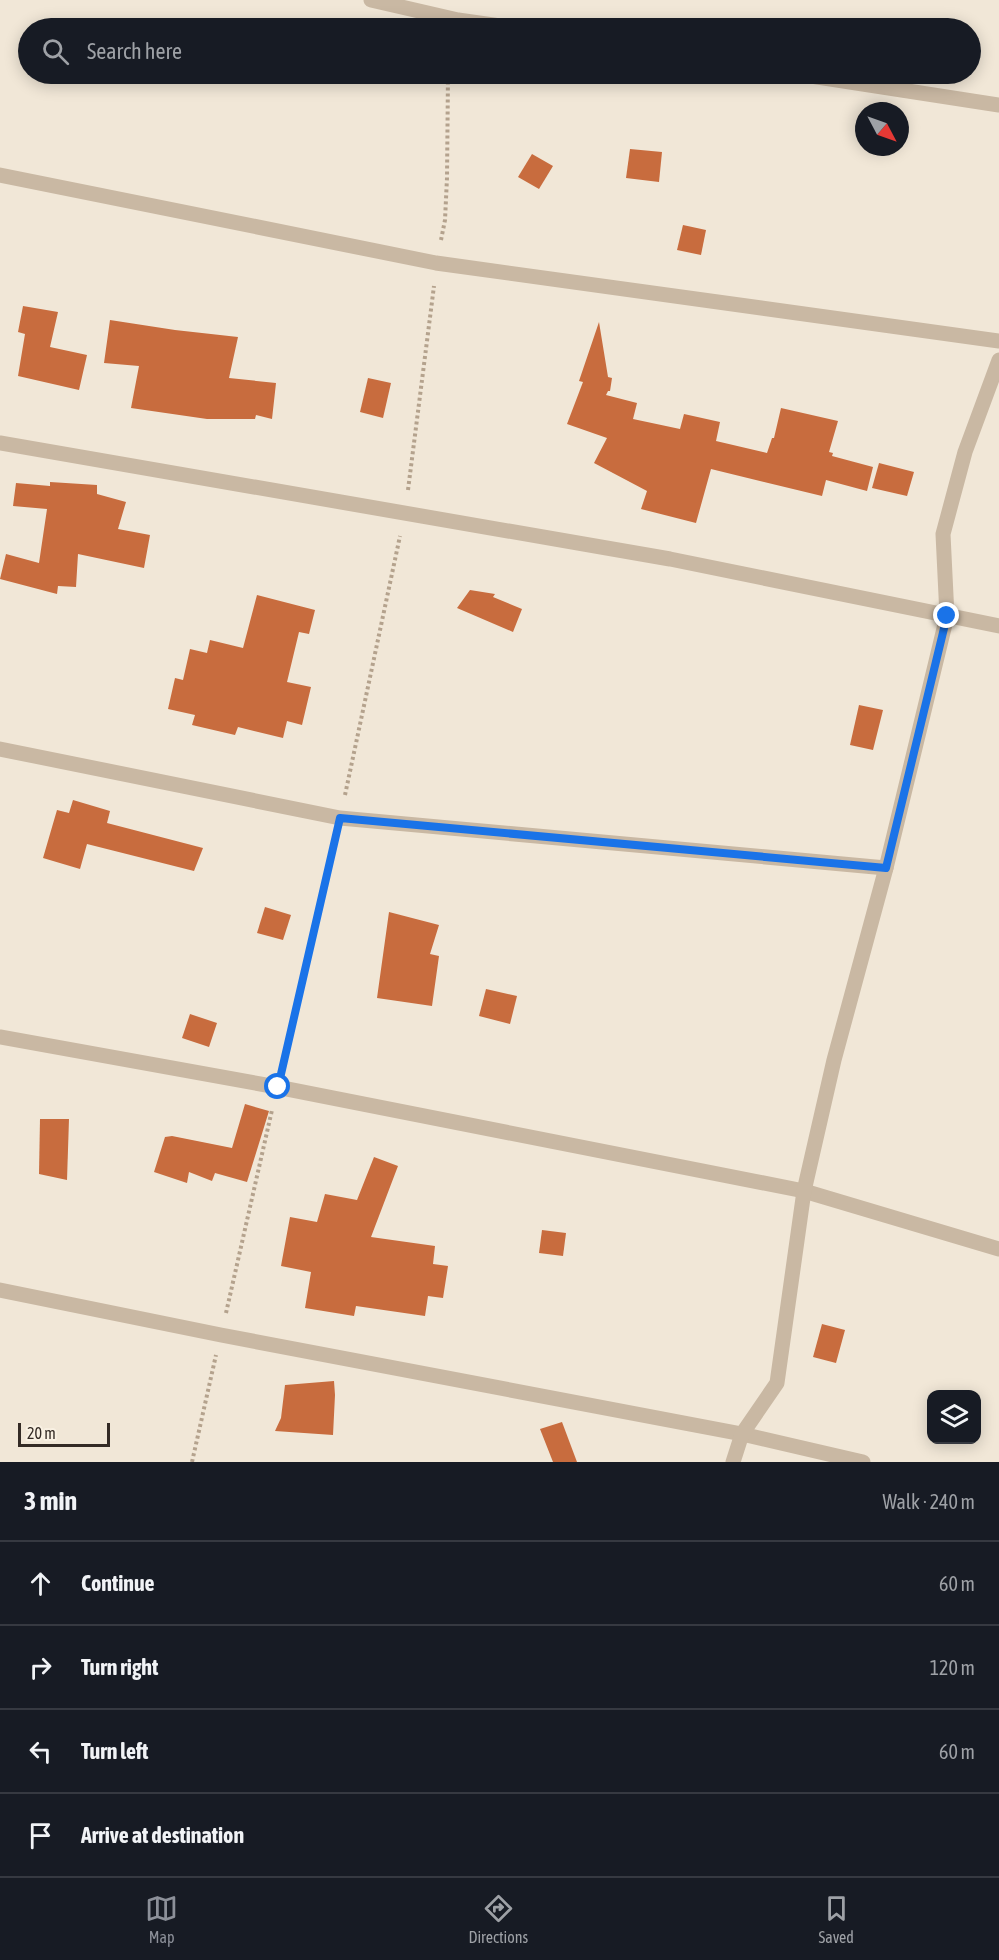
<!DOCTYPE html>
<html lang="en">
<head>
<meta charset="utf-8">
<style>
	:root { --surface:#171b24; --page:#20242c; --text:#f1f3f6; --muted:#9ea1a6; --line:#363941; --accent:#8c9099 }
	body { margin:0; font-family:"Asap Condensed",sans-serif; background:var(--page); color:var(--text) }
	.controls { position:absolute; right:18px; bottom:18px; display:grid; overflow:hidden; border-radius:12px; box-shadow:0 3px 15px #0003 }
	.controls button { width:54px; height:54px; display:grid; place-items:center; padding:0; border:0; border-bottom:2px solid var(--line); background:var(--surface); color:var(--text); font:30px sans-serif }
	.compass { position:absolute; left:855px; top:102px; width:54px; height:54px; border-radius:50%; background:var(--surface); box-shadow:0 3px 15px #0003; rotate:131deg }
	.scale { position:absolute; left:18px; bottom:15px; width:92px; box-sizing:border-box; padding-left:6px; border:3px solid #342b25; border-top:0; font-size:16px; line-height:21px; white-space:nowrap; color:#342b25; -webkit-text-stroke:4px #f9f1e3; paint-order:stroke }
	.stop { position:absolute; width:18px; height:18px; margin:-14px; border:4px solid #1a73e8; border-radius:50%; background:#fff }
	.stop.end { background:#1a73e8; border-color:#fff; box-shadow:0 2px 6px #0008 }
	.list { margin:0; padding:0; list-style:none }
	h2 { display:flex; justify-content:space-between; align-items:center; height:78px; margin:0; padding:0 24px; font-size:26px }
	h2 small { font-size:20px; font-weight:400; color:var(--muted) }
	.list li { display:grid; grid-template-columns:39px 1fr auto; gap:18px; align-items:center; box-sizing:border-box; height:84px; padding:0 24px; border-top:2px solid var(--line) }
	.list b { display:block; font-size:22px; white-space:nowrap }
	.list em { font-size:20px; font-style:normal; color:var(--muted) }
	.icon { flex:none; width:33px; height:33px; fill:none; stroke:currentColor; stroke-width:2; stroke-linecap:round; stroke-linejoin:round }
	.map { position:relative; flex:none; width:999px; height:1462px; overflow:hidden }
	.search { position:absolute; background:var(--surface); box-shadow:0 3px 15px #0003; left:18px; right:18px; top:18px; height:66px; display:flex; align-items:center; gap:15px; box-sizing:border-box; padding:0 21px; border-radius:33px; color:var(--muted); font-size:22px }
	.sheet { height:414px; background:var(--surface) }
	nav { display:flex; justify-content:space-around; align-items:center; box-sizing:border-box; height:84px; border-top:2px solid var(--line); background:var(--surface); font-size:16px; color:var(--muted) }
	nav a { display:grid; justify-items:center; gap:3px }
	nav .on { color:var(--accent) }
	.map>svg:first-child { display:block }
</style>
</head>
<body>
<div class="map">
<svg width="999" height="1462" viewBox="0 0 999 1462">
	<rect width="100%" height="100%" fill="#f1e7d7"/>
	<g fill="#c86c3e">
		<path d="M 630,149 L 662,152 L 659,182 L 626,178 Z"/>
		<path d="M 532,154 L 553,166 L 539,189 L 518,177 Z"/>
		<path d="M 683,225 L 706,230 L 701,255 L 677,250 Z"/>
		<path d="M 23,306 L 58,312 L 50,347 L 87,355 L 79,390 L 18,376 L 25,334 L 18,332 Z"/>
		<path d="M 110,320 L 175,330 L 238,337 L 229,378 L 276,383 L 272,419 L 256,415 L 255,419 L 207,419 L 131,408 L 139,366 L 104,363 Z"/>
		<path d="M 599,322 L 608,377 L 612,378 L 610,391 L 608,391 L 606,395 L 637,403 L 633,419 L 680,429 L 684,414 L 720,422 L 716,441 L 767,453 L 772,438 L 774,438 L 781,408 L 838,421 L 829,452 L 833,453 L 832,456 L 873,467 L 867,491 L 826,480 L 822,496 L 711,469 L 696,523 L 641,509 L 647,491 L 594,463 L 607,438 L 567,424 L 583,382 L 579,381 Z"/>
		<path d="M 368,378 L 391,383 L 383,418 L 360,412 Z"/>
		<path d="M 879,463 L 914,472 L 907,496 L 872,488 Z"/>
		<path d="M 50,482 L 97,485 L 97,494 L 126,502 L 118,529 L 150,535 L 144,568 L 78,554 L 76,587 L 58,586 L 57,594 L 0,579 L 6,554 L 39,563 L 47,509 L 13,506 L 16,483 L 50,486 Z"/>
		<path d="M 470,590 L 495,594 L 493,597 L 522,609 L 513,632 L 457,608 Z"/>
		<path d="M 257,595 L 315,610 L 309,634 L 299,632 L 287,682 L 311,687 L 302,725 L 287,721 L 283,738 L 238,727 L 235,735 L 192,725 L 195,715 L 168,709 L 175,678 L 183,680 L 190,649 L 207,653 L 210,640 L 243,648 Z"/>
		<path d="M 859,705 L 883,710 L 873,750 L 850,745 Z"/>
		<path d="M 73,800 L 110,811 L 107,823 L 203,848 L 194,871 L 87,844 L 80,869 L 43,858 L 57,810 L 69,813 Z"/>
		<path d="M 265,907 L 291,915 L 283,940 L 257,933 Z"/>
		<path d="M 389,912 L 439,925 L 430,954 L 439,956 L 432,1006 L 377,998 Z"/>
		<path d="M 486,989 L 517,996 L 510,1024 L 479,1016 Z"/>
		<path d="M 190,1014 L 217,1023 L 209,1047 L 182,1038 Z"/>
		<path d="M 245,1104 L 269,1111 L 247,1182 L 215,1173 L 212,1181 L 189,1172 L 187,1183 L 154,1172 L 165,1137 L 172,1136 L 232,1148 Z"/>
		<path d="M 40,1119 L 69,1119 L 67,1180 L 39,1174 Z"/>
		<path d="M 374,1157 L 398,1166 L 371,1237 L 435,1246 L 433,1264 L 448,1266 L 443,1298 L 428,1296 L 425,1316 L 356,1306 L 354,1316 L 305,1308 L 311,1272 L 281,1266 L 290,1217 L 317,1222 L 325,1194 L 357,1200 Z"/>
		<path d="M 542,1230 L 566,1233 L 563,1256 L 539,1253 Z"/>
		<path d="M 822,1324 L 845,1330 L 836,1363 L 813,1357 Z"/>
		<path d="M 334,1381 L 335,1395 L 333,1435 L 275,1431 L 281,1418 L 285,1385 Z"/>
		<path d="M 562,1422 L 577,1462 L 553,1462 L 540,1429 Z"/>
	</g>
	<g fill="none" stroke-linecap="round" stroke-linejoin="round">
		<g stroke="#b4a28d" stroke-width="4" stroke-dasharray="3 3" stroke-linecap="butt">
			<path d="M 441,240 L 445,220 L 447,178 L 448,74"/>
			<path d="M 408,490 L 434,286"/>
			<path d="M 345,795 L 400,536"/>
			<path d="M 283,1064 L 335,841"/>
			<path d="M 226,1313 L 272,1110"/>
			<path d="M 192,1462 L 216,1355"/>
		</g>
		<g stroke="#c9b8a3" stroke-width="15">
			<path d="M 371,0 L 458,20 L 514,28"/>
			<path d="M 798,74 L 999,105"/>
			<path d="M 0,175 L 436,263 L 999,341"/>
			<path d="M 0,443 L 670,559 L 999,626"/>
			<path d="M 0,749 L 340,818 L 886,868"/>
			<path d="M 0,1037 L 277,1087 L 804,1191 L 999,1249"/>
			<path d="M 0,1290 L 221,1335 L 742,1434 L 863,1462"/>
			<path d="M 733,1462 L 742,1434 L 777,1383 L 804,1191 L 834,1060 L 886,868 L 947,616 L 943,534 L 965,452 L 999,360"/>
		</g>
	</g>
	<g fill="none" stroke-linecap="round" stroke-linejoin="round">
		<path stroke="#1a73e8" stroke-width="8" d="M 278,1087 L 340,818 L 886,868 L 947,616"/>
	</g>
</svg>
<div class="controls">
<button><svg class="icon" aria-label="layers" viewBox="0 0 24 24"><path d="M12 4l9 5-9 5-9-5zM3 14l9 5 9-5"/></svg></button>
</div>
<svg class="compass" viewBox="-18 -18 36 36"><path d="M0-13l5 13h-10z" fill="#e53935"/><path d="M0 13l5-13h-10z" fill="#9ea1a6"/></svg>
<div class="scale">20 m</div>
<div class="stop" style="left:278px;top:1087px"></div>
<div class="stop end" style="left:947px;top:616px"></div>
<div class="search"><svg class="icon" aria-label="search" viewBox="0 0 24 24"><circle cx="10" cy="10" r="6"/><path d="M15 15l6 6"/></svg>Search here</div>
</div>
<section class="sheet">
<h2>3 min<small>Walk · 240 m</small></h2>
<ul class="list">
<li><svg class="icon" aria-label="ahead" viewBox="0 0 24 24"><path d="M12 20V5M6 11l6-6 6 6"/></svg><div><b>Continue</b></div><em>60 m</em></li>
<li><svg class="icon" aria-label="right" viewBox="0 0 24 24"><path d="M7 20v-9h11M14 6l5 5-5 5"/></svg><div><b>Turn right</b></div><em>120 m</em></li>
<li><svg class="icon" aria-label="left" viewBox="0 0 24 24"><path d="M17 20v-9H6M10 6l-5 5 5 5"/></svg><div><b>Turn left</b></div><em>60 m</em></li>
<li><svg class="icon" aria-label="arrive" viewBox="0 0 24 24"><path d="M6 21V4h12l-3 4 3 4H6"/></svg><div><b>Arrive at destination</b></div></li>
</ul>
</section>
<nav>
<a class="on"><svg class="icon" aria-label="map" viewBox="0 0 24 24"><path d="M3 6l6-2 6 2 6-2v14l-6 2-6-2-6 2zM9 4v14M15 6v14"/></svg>Map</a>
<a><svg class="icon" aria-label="directions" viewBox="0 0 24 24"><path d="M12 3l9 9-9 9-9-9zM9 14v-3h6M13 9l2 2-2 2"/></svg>Directions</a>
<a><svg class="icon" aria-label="saved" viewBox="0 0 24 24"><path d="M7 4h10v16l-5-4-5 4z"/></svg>Saved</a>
</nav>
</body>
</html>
